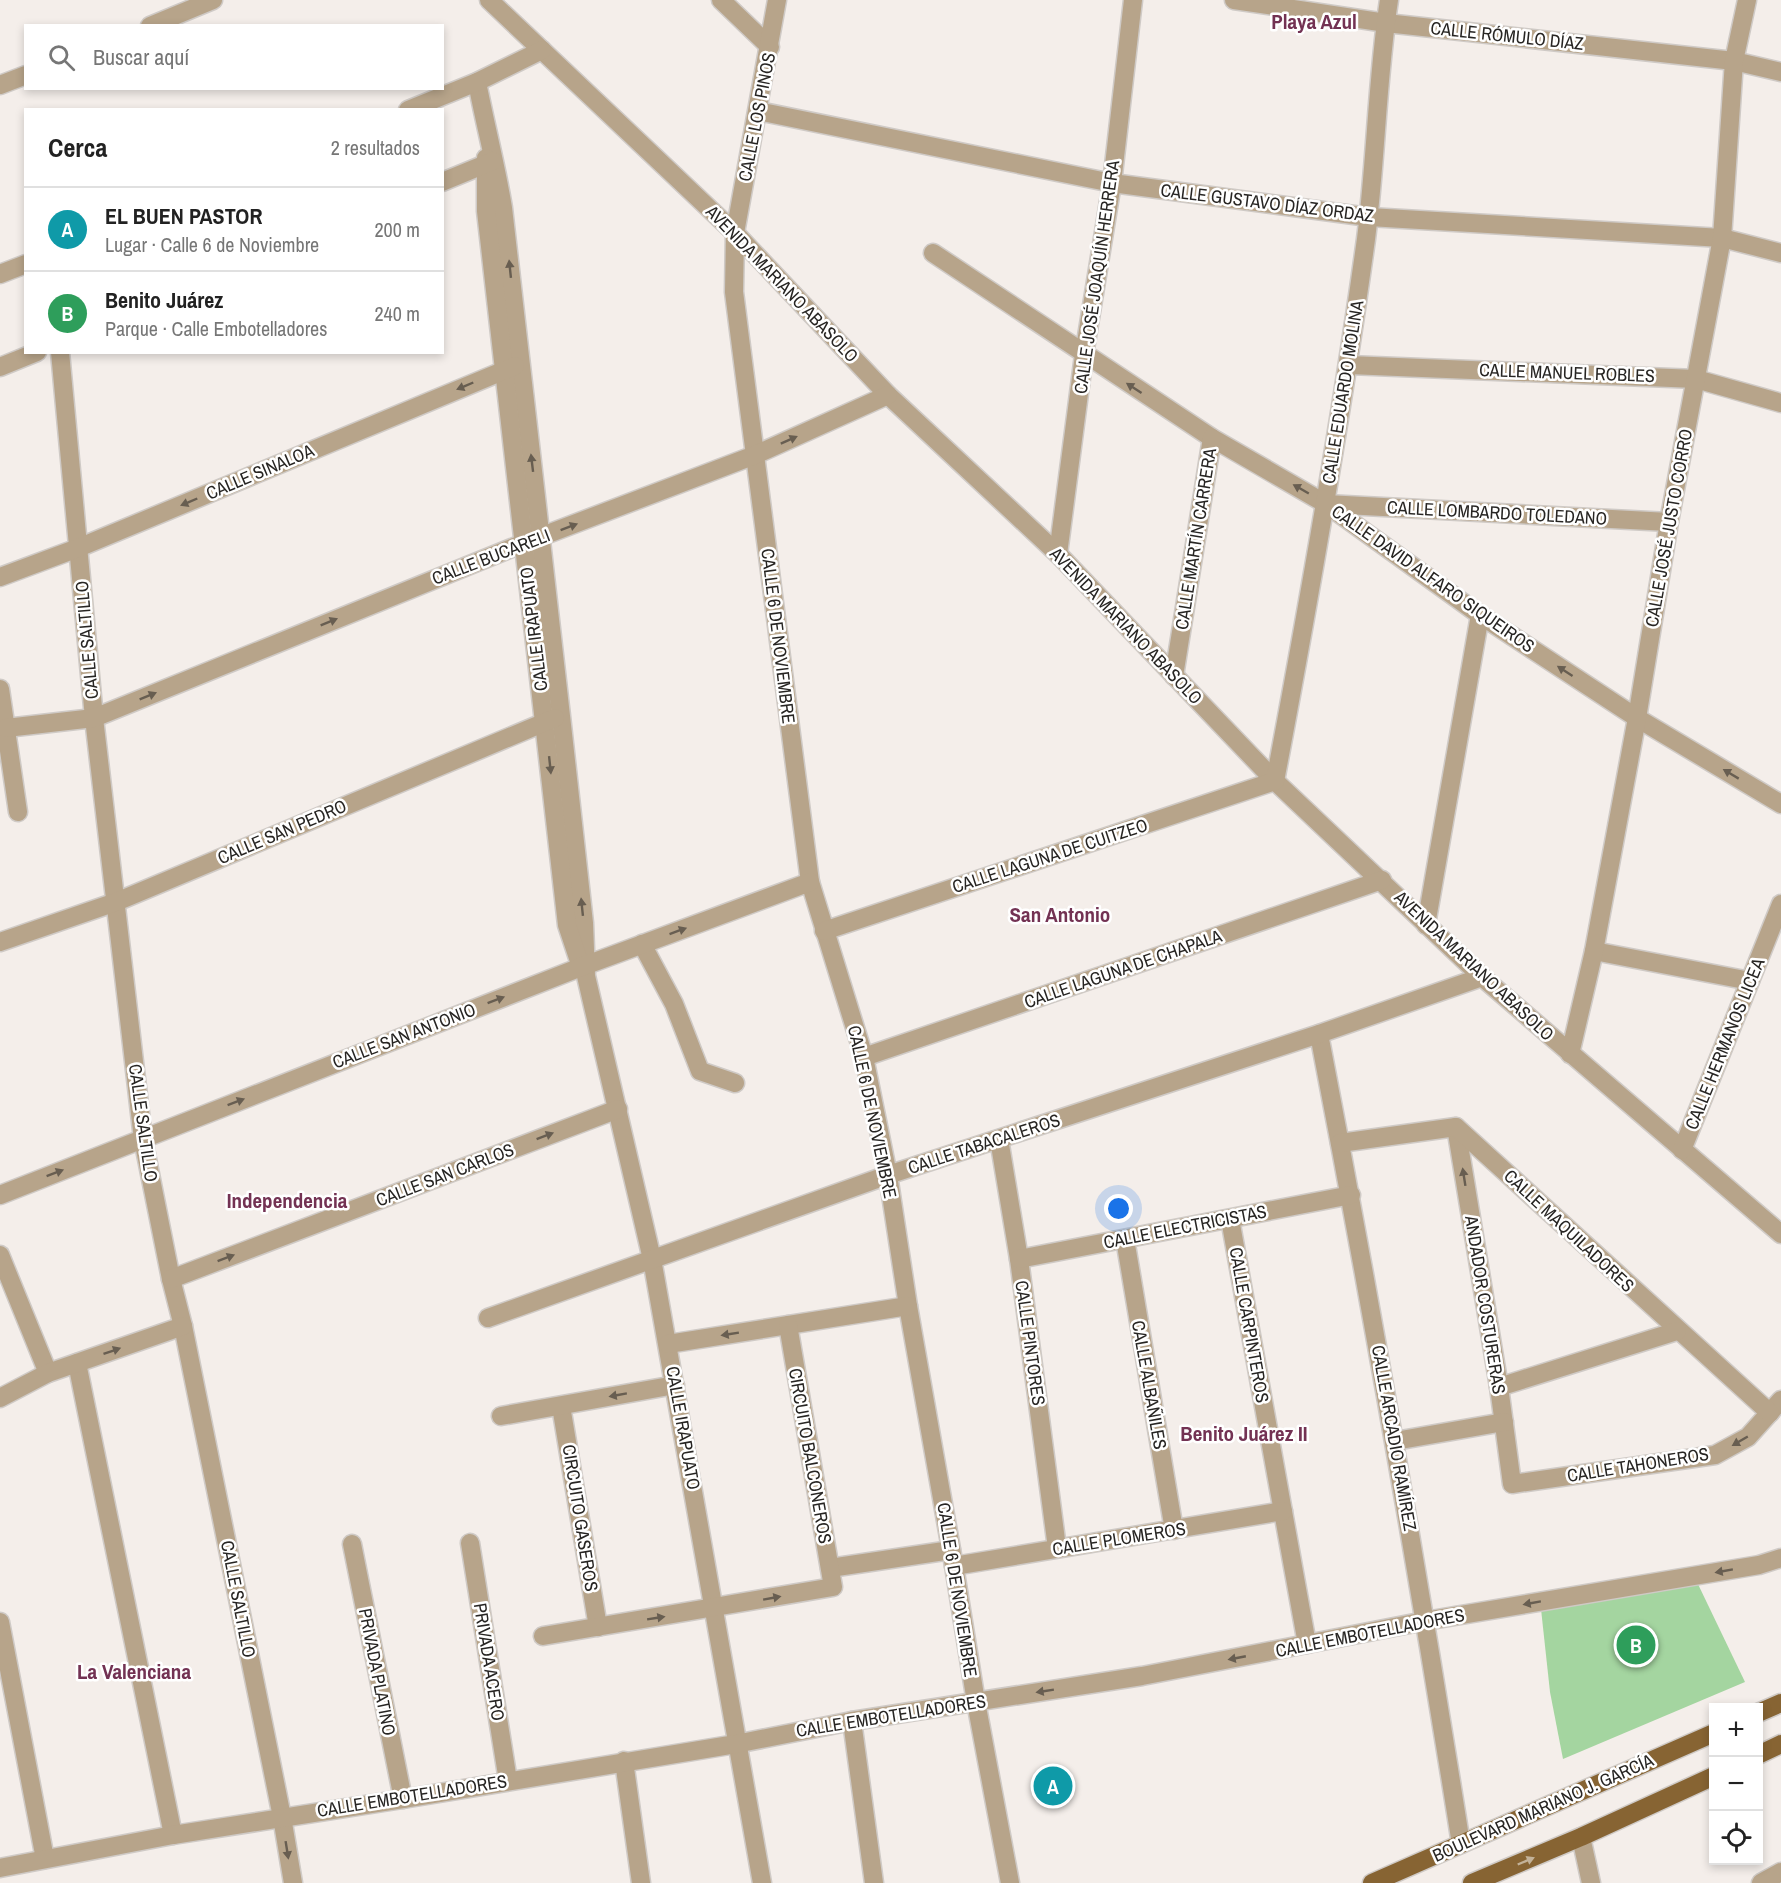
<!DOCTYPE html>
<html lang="es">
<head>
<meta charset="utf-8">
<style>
	:root { --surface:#fff; --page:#f6f6f6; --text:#222; --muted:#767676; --line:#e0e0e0; --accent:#0f766e }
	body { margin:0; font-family:"Archivo Narrow",sans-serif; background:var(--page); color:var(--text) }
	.controls { position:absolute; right:18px; bottom:18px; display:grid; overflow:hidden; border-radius:0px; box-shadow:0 3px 9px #0003 }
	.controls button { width:54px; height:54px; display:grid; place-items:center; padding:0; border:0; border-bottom:2px solid var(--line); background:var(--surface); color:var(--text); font:30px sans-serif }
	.you { position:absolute; left:1119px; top:1209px; width:21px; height:21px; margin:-15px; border:4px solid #fff; border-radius:50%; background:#1a73e8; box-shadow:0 0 0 9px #1a73e833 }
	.badge { display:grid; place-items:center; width:39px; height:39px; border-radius:50%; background:var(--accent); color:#fff; font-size:20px; font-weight:700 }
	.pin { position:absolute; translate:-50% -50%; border:3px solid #fff; box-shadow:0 2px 6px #0006 }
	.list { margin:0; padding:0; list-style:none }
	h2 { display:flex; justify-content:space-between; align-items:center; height:78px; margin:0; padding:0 24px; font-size:26px }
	h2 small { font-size:20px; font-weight:400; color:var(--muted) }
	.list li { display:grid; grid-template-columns:39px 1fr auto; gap:18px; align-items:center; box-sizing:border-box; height:84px; padding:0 24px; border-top:2px solid var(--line) }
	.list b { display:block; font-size:22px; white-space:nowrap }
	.list p { margin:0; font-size:20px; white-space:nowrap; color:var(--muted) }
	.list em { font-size:20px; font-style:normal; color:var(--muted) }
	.icon { flex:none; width:33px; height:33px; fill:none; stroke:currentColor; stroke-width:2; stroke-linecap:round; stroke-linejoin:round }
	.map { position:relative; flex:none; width:1781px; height:1883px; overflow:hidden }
	.search { position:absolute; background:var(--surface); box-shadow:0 3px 9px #0003; left:24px; top:24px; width:420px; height:66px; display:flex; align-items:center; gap:15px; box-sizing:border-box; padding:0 21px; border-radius:0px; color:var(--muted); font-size:22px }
	.panel { position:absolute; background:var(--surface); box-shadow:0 3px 9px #0003; left:24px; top:108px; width:420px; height:246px; border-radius:0px }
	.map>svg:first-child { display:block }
</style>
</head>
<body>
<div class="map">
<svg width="1781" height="1883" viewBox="0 0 1781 1883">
	<rect width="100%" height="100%" fill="#f4eeea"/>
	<path fill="#a4d5a0" d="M 1696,1580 L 1745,1682 L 1563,1759 L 1550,1692 L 1541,1609 Z"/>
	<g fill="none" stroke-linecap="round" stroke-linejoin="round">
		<defs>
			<g id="minor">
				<path d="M 489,0 L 735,233 L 888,395 L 1058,554 L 1275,781 L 1482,977 L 1781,1234"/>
				<path d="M 721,0 L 770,47"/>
				<path d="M 777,0 L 735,233 L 734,292 L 810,882 L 864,1057 L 888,1175 L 908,1306 L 954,1566 L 976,1702 L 1010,1883"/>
				<path d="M 1234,0 L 1386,23 L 1734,61 L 1781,72"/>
				<path d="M 150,26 L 213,0"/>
				<path d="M 477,82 C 485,124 496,165 503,208 L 561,716 L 584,923 L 586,976 L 652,1259 L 762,1883"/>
				<path d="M 0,85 L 26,75"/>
				<path d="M 408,110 L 477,82 L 542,50"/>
				<path d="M 758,111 L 1112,183 L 1369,217 L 1722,238 L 1781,253"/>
				<path d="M 486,158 L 486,211 L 567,925 L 580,964"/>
				<path d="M 442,182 L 493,161"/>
				<path d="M 933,253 L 1212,438 L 1326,504 L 1480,615 L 1637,718 L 1781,804"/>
				<path d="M 0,274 L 26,264"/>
				<path d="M 60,352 L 94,718 L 143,1139 L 171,1279 L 183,1326 L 282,1817 L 293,1883"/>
				<path d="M 1349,365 L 1696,379 L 1781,403"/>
				<path d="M 0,367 L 37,352"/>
				<path d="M 1326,504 L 1669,522"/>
				<path d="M 1058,554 L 1084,355 L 1112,183 L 1133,0"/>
				<path d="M 0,577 L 78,548 L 515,366"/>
				<path d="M 1174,676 L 1212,438"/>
				<path d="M 0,689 L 18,812"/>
				<path d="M 6,728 L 94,718 L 524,543 L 755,455 L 888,395"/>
				<path d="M 1426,925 L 1480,615"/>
				<path d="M 824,931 L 1275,781 C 1309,601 1341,421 1366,239 C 1376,160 1377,79 1389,0"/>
				<path d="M 0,942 L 116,902 L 555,718"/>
				<path d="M 642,944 L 674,1004 L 700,1071 L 735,1083"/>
				<path d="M 1594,951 L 1750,981"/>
				<path d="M 1319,1034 C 1371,1303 1418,1573 1461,1844"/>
				<path d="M 1570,1054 L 1594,951 L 1637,718 L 1669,522 L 1722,238 L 1734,61 L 1747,0"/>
				<path d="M 864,1057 L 1382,880"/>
				<path d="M 1456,1127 L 1499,1387 L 1512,1484 L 1715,1455 L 1748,1437 L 1781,1400"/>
				<path d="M 999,1139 L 1019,1259 L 1057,1548"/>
				<path d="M 1340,1143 L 1456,1127 L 1770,1413"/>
				<path d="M 1682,1150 L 1781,904"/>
				<path d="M 0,1195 L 581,967 L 810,882"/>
				<path d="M 1230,1219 L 1307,1644"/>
				<path d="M 1125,1239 L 1174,1530"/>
				<path d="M 0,1255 L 48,1373"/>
				<path d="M 1019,1259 L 1351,1195"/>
				<path d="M 171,1279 L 618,1109"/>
				<path d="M 488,1318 L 888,1175 L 1319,1034 L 1482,977"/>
				<path d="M 668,1344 L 908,1306"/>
				<path d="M 77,1363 L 173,1835"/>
				<path d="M 1499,1387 L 1677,1331"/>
				<path d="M 0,1398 L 48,1373 L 183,1326"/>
				<path d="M 561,1406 L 598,1627"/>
				<path d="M 501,1416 L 675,1385"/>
				<path d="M 1395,1441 L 1504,1422"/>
				<path d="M 470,1543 L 508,1781"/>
				<path d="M 352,1544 L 403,1799"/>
				<path d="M 954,1566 L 1283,1511"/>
				<path d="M 830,1568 L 951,1550"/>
				<path d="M 0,1622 L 45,1859"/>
				<path d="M 543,1636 L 833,1587 L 788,1325"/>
				<path d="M 852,1721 L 874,1883"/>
				<path d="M 624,1761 L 641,1883"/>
				<path d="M 1581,1837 L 1591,1883"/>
				<path d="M 0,1868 L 173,1835 L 403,1799 L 736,1744 L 852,1721 L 1142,1676 L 1425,1621 L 1759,1565 L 1781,1558"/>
				<path d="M 1761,1883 L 1781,1872"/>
			</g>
			<g id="major">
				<path d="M 1758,1713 L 1781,1703"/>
				<path d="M 1758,1755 L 1781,1744"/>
				<path d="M 1372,1883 L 1714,1733"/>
				<path d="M 1472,1883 L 1581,1837 L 1714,1776"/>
			</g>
		</defs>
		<use href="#minor" stroke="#cfcac6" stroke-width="21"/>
		<use href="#major" stroke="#cfcac6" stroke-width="21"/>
		<use href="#minor" stroke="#b7a48a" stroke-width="18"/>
		<use href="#major" stroke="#876433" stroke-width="18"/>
	</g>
	<defs><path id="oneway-solid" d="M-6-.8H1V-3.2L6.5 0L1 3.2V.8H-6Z" transform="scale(1.5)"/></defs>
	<g fill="#685e51">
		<use href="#oneway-solid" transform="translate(510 269) rotate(-96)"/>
		<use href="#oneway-solid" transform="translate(465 386) rotate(157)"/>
		<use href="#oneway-solid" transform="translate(1134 388) rotate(-147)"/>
		<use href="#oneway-solid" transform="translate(789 440) rotate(-24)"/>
		<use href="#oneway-solid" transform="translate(532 463) rotate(-97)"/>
		<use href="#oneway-solid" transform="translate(1301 489) rotate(-150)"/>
		<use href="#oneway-solid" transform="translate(189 502) rotate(157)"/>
		<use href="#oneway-solid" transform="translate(569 527) rotate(-21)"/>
		<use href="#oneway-solid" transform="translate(329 622) rotate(-22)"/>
		<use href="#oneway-solid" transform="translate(1565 671) rotate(-147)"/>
		<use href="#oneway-solid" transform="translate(148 696) rotate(-22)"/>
		<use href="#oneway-solid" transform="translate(550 765) rotate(84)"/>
		<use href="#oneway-solid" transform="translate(1731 774) rotate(-149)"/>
		<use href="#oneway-solid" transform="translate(582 907) rotate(-96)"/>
		<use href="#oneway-solid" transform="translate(678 931) rotate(-20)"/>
		<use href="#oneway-solid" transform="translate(496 1000) rotate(-21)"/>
		<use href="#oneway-solid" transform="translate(236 1102) rotate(-21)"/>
		<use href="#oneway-solid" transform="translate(545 1136) rotate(-21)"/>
		<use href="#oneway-solid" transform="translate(55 1173) rotate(-21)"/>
		<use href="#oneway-solid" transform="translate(1464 1177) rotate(-99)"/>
		<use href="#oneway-solid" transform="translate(226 1258) rotate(-21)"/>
		<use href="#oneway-solid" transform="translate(730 1334) rotate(171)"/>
		<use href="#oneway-solid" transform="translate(112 1351) rotate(-19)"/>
		<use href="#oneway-solid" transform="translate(618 1395) rotate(170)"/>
		<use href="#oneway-solid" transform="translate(1740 1441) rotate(150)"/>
		<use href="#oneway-solid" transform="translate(1724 1571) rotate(170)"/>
		<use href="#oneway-solid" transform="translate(772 1598) rotate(-10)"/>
		<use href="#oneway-solid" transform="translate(1532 1603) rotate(170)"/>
		<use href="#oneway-solid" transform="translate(656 1618) rotate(-9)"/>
		<use href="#oneway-solid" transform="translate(1237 1658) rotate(169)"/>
		<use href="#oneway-solid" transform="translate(1045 1691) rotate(171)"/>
		<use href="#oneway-solid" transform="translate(287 1850) rotate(81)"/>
	</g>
	<use fill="#c3b299" href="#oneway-solid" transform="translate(1526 1861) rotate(-23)"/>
	<g text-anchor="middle" stroke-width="5" stroke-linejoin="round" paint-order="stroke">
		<g font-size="18" fill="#272523" stroke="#fff">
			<text transform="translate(1507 36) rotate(6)" y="6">CALLE RÓMULO DÍAZ</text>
			<text transform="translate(757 117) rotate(-79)" y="6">CALLE LOS PINOS</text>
			<text transform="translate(1267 203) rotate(7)" y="6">CALLE GUSTAVO DÍAZ ORDAZ</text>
			<text transform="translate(1097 277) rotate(-82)" y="6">CALLE JOSÉ JOAQUÍN HERRERA</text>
			<text transform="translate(782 284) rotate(46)" y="6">AVENIDA MARIANO ABASOLO</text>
			<text transform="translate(1567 373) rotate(2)" y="6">CALLE MANUEL ROBLES</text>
			<text transform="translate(1343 392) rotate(-81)" y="6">CALLE EDUARDO MOLINA</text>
			<text transform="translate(260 472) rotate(-23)" y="6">CALLE SINALOA</text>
			<text transform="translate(1497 513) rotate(3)" y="6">CALLE LOMBARDO TOLEDANO</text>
			<text transform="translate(1669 528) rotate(-80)" y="6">CALLE JOSÉ JUSTO CORRO</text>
			<text transform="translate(1196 539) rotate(-81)" y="6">CALLE MARTÍN CARRERA</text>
			<text transform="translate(491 557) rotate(-21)" y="6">CALLE BUCARELI</text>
			<text transform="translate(1433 579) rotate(35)" y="6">CALLE DAVID ALFARO SIQUEIROS</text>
			<text transform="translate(1126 626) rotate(46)" y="6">AVENIDA MARIANO ABASOLO</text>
			<text transform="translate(534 629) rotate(-97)" y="6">CALLE IRAPUATO</text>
			<text transform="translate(778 636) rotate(83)" y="6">CALLE 6 DE NOVIEMBRE</text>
			<text transform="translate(87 640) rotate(-95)" y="6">CALLE SALTILLO</text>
			<text transform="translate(282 832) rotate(-23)" y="6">CALLE SAN PEDRO</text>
			<text transform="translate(1050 856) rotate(-18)" y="6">CALLE LAGUNA DE CUITZEO</text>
			<text transform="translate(1474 966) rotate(43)" y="6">AVENIDA MARIANO ABASOLO</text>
			<text transform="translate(1123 969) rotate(-19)" y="6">CALLE LAGUNA DE CHAPALA</text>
			<text transform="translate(404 1036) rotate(-21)" y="6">CALLE SAN ANTONIO</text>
			<text transform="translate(1725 1044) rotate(-68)" y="6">CALLE HERMANOS LICEA</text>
			<text transform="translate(872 1112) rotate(78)" y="6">CALLE 6 DE NOVIEMBRE</text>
			<text transform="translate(143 1123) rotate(82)" y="6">CALLE SALTILLO</text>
			<text transform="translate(984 1144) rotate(-18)" y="6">CALLE TABACALEROS</text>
			<text transform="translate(445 1175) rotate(-21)" y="6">CALLE SAN CARLOS</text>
			<text transform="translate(1185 1227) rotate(-11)" y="6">CALLE ELECTRICISTAS</text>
			<text transform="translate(1569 1231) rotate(43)" y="6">CALLE MAQUILADORES</text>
			<text transform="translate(1485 1305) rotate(81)" y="6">ANDADOR COSTURERAS</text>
			<text transform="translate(1249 1325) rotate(80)" y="6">CALLE CARPINTEROS</text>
			<text transform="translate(1030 1343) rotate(82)" y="6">CALLE PINTORES</text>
			<text transform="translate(1149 1385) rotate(80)" y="6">CALLE ALBAÑILES</text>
			<text transform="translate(683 1428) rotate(80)" y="6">CALLE IRAPUATO</text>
			<text transform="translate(1394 1438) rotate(80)" y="6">CALLE ARCADIO RAMÍREZ</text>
			<text transform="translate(810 1456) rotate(80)" y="6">CIRCUITO BALCONEROS</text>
			<text transform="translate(1638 1465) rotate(-9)" y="6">CALLE TAHONEROS</text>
			<text transform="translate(580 1518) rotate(81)" y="6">CIRCUITO GASEROS</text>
			<text transform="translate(1119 1539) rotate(-9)" y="6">CALLE PLOMEROS</text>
			<text transform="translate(957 1590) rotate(81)" y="6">CALLE 6 DE NOVIEMBRE</text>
			<text transform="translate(238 1599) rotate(79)" y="6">CALLE SALTILLO</text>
			<text transform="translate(1370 1633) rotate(-11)" y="6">CALLE EMBOTELLADORES</text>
			<text transform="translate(489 1662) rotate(81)" y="6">PRIVADA ACERO</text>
			<text transform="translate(377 1672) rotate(79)" y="6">PRIVADA PLATINO</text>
			<text transform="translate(891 1716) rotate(-9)" y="6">CALLE EMBOTELLADORES</text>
			<text transform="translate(412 1796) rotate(-9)" y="6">CALLE EMBOTELLADORES</text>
			<text transform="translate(1543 1808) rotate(-24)" y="6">BOULEVARD MARIANO J. GARCÍA</text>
		</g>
		<g font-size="21" font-weight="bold" fill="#733253" stroke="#fff">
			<text x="1314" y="29">Playa Azul</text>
			<text x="1060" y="922">San Antonio</text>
			<text x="287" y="1208">Independencia</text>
			<text x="1244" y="1441">Benito Juárez II</text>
			<text x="134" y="1679">La Valenciana</text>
		</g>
	</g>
</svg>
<div class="controls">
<button>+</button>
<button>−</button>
<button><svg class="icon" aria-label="locate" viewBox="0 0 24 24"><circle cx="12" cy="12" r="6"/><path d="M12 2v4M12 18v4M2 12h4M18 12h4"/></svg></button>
</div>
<div class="you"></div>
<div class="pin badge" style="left:1053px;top:1786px;background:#0f9aa8">A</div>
<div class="pin badge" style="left:1636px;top:1645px;background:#2e9e5b">B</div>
<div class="search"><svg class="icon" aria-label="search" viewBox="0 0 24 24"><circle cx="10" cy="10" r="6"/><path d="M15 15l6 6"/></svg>Buscar aquí</div>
<section class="panel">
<h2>Cerca<small>2 resultados</small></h2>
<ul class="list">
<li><span class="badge" style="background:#0f9aa8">A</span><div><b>EL BUEN PASTOR</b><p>Lugar · Calle 6 de Noviembre</p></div><em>200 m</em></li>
<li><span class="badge" style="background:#2e9e5b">B</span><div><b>Benito Juárez</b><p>Parque · Calle Embotelladores</p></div><em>240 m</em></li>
</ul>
</section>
</div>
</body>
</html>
